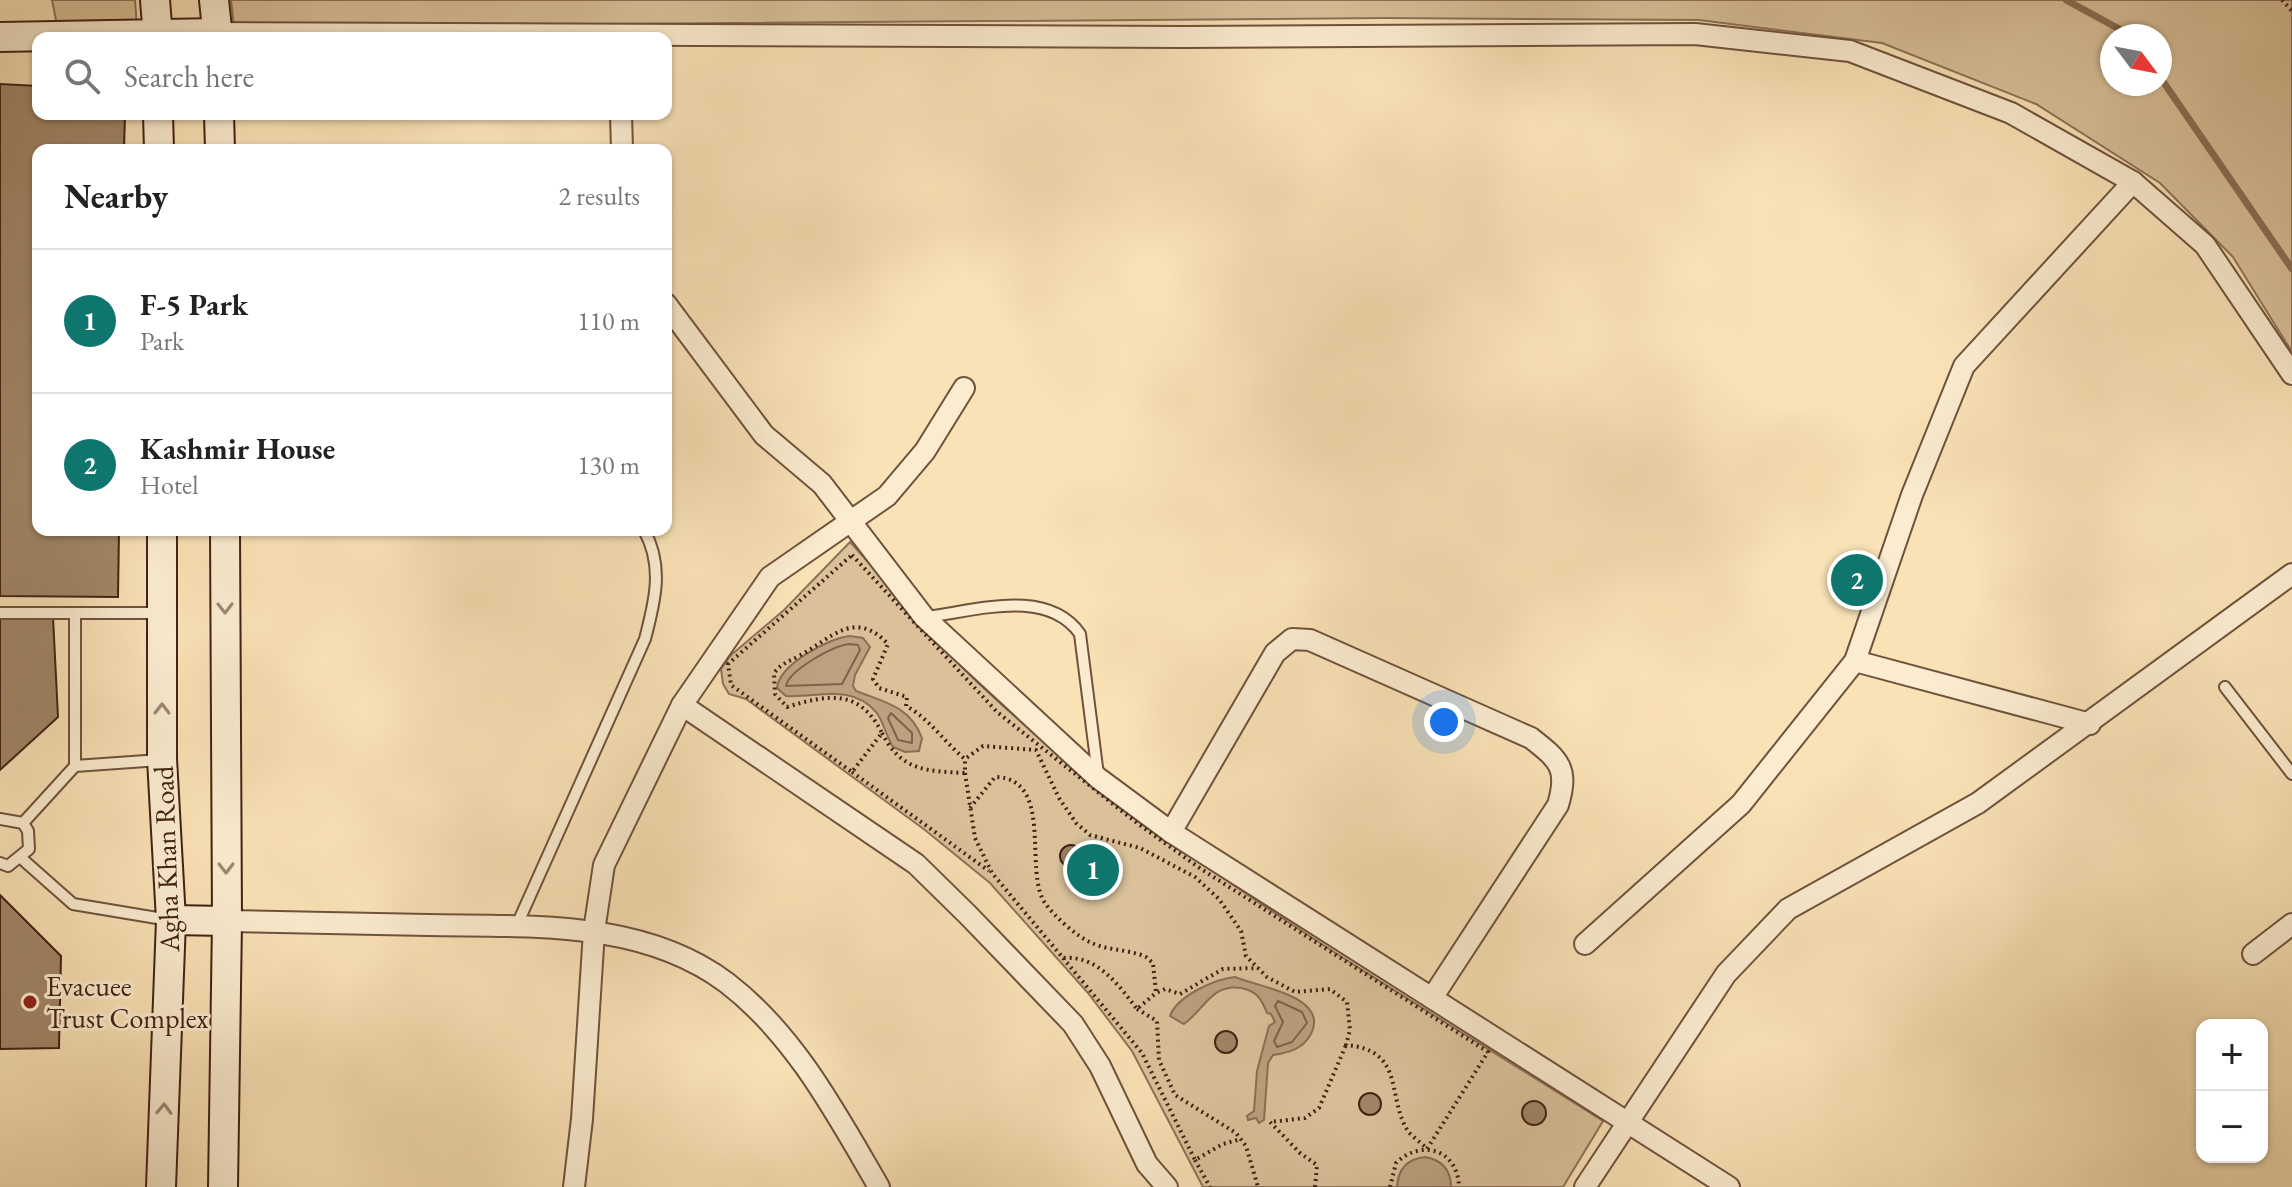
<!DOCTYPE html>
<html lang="en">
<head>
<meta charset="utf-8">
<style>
	:root { --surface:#fff; --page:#f6f6f6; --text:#222; --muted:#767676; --line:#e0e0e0; --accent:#0f766e }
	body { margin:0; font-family:"EB Garamond",serif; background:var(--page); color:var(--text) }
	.controls { position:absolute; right:24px; bottom:24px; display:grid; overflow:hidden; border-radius:16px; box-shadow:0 2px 6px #0004 }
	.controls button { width:72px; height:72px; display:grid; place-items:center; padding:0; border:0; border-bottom:2px solid var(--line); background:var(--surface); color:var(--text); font:40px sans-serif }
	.compass { position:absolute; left:2100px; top:24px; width:72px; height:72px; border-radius:50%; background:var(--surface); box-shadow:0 2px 6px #0004; rotate:122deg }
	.you { position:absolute; left:1444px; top:722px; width:28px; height:28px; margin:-20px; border:6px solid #fff; border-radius:50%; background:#1a73e8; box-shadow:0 0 0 12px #1a73e833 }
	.badge { display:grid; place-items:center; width:52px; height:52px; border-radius:50%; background:var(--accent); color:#fff; font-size:26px; font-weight:700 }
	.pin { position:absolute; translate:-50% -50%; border:4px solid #fff; box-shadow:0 2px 8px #0006 }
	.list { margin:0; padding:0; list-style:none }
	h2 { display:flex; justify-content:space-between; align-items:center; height:104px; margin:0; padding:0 32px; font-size:34px }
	h2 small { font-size:26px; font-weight:400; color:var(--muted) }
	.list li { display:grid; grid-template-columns:52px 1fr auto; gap:24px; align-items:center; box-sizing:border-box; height:144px; padding:0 32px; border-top:2px solid var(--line) }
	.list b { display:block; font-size:30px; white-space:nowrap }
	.list p { margin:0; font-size:26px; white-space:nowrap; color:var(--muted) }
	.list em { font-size:26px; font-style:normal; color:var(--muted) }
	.icon { flex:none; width:44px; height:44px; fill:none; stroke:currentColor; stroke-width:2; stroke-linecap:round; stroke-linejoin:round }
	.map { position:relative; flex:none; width:2292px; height:1187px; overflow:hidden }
	.search { position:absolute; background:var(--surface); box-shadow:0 2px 6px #0004; left:32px; top:32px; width:640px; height:88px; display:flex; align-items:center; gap:20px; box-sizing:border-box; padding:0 28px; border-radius:16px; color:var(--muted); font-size:30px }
	.panel { position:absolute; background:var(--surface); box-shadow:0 2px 6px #0004; left:32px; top:144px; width:640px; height:392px; border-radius:16px }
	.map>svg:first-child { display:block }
</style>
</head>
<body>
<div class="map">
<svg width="2292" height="1187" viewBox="0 0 2292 1187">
	<rect width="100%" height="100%" fill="#f9e2b6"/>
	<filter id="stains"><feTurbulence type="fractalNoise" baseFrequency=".0025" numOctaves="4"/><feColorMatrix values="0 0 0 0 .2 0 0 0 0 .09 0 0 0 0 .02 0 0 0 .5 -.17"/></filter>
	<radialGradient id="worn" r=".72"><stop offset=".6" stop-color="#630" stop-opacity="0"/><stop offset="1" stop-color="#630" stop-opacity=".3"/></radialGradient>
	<g fill="#dac19a" stroke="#8e7257" stroke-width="2" fill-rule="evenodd">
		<path d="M 52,0 L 135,0 L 137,28 L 58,30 Z"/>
		<path d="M 231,0 L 2292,0 L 2292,352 L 2233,257 L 2160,183 L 2036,104 L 1882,43 L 1699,20 L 1384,18 L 234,27 ZM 2112,36 L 2160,36 L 2160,84 L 2112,84 Z"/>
		<path d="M 850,542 C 896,592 939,648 989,693 C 1173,863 1392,987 1603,1121 L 1563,1187 L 1203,1187 L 1132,1051 L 1088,993 L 990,883 L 925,830 L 746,699 L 729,694 L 723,684 L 721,669 L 730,656 L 784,610 Z"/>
	</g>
	<g fill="#bba17f" stroke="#8b6e54" stroke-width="2">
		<path d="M 850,636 L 863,638 L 870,647 L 855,675 L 853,686 L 856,691 C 884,702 910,706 922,738 L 919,751 L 905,752 L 893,747 C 886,736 884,722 876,712 C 851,683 818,698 786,696 L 777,688 C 779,665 828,638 850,636 Z"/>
		<path d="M 1235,977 C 1258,987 1330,996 1311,1034 C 1303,1049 1288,1053 1273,1055 L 1268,1063 L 1264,1120 L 1259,1123 L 1256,1118 L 1248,1120 L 1247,1116 L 1254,1111 L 1257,1071 L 1269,1026 L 1275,1022 L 1271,1014 L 1267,1013 C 1262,1000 1257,991 1241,988 C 1212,983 1204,1010 1184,1024 L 1170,1016 C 1177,996 1215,979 1235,977 Z"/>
		<path d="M 1425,1157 C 1442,1160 1451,1170 1451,1187 L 1397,1187 C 1398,1169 1407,1159 1425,1157 Z"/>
	</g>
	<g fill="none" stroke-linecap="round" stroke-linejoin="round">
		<g stroke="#7e624a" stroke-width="2">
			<path d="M 849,644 L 858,645 L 860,650 L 842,684 L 786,686 C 789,670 833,646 849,644 Z"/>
			<path d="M 891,713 L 912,733 L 912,743 L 898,740 L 888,718 Z"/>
			<path d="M 1278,1001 L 1302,1012 L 1307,1023 L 1292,1042 L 1277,1047 L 1274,1041 L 1283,1022 L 1275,1006 Z"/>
		</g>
		<g stroke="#8b6e54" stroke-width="7">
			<path d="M 2066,0 L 2132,36"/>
			<path d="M 2160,77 L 2292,269"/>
		</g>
	</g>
	<g fill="#a18668" stroke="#422214" stroke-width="2">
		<path d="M 0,84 L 38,86 L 38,114 L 125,114 L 124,150 L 38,150 L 38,530 L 119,530 L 118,597 L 0,596 Z"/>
		<path d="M 0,616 L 53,617 L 58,717 L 0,770 Z"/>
		<circle cx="1071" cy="856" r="11"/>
		<path d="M 0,895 L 61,956 L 59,1048 L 0,1049 Z"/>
		<circle cx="1226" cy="1042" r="11"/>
		<circle cx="1370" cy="1104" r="11"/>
		<circle cx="1534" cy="1113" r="12"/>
	</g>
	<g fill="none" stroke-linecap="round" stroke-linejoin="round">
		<defs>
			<g id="lane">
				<path d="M 0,613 L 160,613"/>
				<path d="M 75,613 L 75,766"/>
				<path d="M 926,617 C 975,611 1047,587 1080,634 L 1098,775"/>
				<path d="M 2225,687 L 2292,774"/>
				<path d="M 0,819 L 23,823 L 28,831 L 29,849 L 8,866 L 0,863"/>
				<path d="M 23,823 L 75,766 L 160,760"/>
				<path d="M 21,858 L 73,904 L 169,920"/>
				<path d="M 516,927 L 645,639 C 655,601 664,566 644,530"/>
			</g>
			<g id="street">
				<path d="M 218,33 L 1183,37 L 1695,34 L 1850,51 L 2011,113 L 2133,182 L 2205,245 L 2292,374"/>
				<path d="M 621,114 L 622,150"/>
				<path d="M 666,304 L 764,435 L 822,484 L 924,617 L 1098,778 L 1171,832 L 1729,1187"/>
				<path d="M 1855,661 L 2090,724"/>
				<path d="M 682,705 L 916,864 L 968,915 L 1073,1024 L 1100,1066 L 1147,1164 L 1167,1187"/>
				<path d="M 1171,832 L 1275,653 L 1292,639 L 1310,640 L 1531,738 C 1559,760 1569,768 1558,805 L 1432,998"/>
				<path d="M 227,921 C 294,922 361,924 428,925 C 528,927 642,919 727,983 C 795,1035 837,1115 879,1187"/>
				<path d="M 1585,944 L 1741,804 L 1855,661 L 1912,495 L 1964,366 L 2133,182"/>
				<path d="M 2253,954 L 2292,924"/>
				<path d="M 574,1187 L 582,1119 L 594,931 L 604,865 L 682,705 L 770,577 L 887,496 L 925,451 L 964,388"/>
				<path d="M 1585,1187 L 1726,974 L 1788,909 L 1978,803 L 2292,574"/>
			</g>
			<g id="secondary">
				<path d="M 155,0 L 158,38"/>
				<path d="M 214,0 L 218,38"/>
				<path d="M 0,37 L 218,33"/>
				<path d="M 158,114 L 159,150"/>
				<path d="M 219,114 L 220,150"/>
				<path d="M 171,920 L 227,921"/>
				<path d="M 161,1187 L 171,920 L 162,759 L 162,530"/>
				<path d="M 223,1187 L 227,921 L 225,530"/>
			</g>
		</defs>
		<use href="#lane" stroke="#70523c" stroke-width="14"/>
		<use href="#street" stroke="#70523c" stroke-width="24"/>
		<use href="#secondary" stroke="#422214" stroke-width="32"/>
		<g stroke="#422214" stroke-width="4" stroke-dasharray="2 4" stroke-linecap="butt">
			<path d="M 2282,0 L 2292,11"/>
			<path d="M 852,555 L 997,712 L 1137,823 L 1201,869 L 1488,1052 L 1427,1149 C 1422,1143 1412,1137 1408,1131 C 1386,1097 1406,1050 1346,1045 L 1350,1030 L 1347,1002 L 1330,989 L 1295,992 L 1267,977 L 1246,956 L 1241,931 L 1219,899 L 1195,877 L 1140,848 L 1090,835 L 1076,823 L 1059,798 L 1036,750 L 983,746 L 965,759 C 944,742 930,719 906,706 L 907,697 L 879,688 L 873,679 L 888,644 C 854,608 831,639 799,656 C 788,662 782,663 774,673 L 775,694 L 787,707 C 829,694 860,689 882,733 L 852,772 L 731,685 L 728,664 Z"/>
			<path d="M 882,733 C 901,771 926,771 965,773 L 965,760"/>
			<path d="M 852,772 L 989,871"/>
			<path d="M 965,773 L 975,838 L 992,873 L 1063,958 C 1097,955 1118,984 1137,1009 L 1156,993"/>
			<path d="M 970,808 L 995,777 C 1055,778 1023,871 1045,903 C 1054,916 1077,937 1092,943 C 1109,951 1129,949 1146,957 L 1153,963 L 1156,993 L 1165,989 L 1180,994 L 1223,969 L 1258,968"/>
			<path d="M 1063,958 L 1142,1053 L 1195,1160 L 1223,1144 L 1241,1139"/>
			<path d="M 1137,1009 L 1157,1021 L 1159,1060 L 1175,1095 L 1236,1133 L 1246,1146 L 1258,1187"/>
			<path d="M 1195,1160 L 1210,1187"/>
			<path d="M 1315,1187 L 1317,1165 L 1300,1153 L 1270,1122 L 1305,1118 L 1319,1108 L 1346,1045"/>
			<path d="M 1390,1187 L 1396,1163 C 1422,1138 1458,1150 1459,1187"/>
		</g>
		<use href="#lane" stroke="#fbecd0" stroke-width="10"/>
		<use href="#street" stroke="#fbecd0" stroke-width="20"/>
		<use href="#secondary" stroke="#fbecd0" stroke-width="28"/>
	</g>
	<defs><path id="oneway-chevron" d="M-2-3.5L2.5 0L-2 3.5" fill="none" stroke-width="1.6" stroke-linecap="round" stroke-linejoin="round" transform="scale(2)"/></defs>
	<g stroke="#9e8772">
		<use href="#oneway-chevron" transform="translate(225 608) rotate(90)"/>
		<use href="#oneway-chevron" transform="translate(162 709) rotate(-90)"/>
		<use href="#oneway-chevron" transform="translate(226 868) rotate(90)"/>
		<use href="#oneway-chevron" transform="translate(164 1109) rotate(-88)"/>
	</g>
	<circle fill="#8f2418" stroke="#fbecd0" stroke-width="3" cx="30" cy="1002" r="8"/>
	<g text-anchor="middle" stroke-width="6" stroke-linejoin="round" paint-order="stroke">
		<g font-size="28" fill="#422214" stroke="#fbecd0">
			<text transform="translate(166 859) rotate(-92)" y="10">Agha Khan Road</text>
		</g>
		<g font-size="28" fill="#422214" stroke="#fbecd0" text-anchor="start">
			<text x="46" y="996">Evacuee<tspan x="46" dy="32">Trust Complex</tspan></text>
		</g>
	</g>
	<rect width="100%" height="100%" filter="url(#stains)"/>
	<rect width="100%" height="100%" fill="url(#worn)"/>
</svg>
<div class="controls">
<button>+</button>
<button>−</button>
</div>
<svg class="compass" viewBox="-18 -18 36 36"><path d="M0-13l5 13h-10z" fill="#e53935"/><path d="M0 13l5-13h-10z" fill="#767676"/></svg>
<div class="you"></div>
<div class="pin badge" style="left:1093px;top:870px">1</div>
<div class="pin badge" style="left:1857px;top:580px">2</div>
<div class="search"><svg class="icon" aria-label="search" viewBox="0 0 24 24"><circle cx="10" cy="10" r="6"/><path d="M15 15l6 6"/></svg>Search here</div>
<section class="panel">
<h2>Nearby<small>2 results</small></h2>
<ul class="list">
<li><span class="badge">1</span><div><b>F-5 Park</b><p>Park</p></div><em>110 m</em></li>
<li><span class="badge">2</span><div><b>Kashmir House</b><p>Hotel</p></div><em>130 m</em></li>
</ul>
</section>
</div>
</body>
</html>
